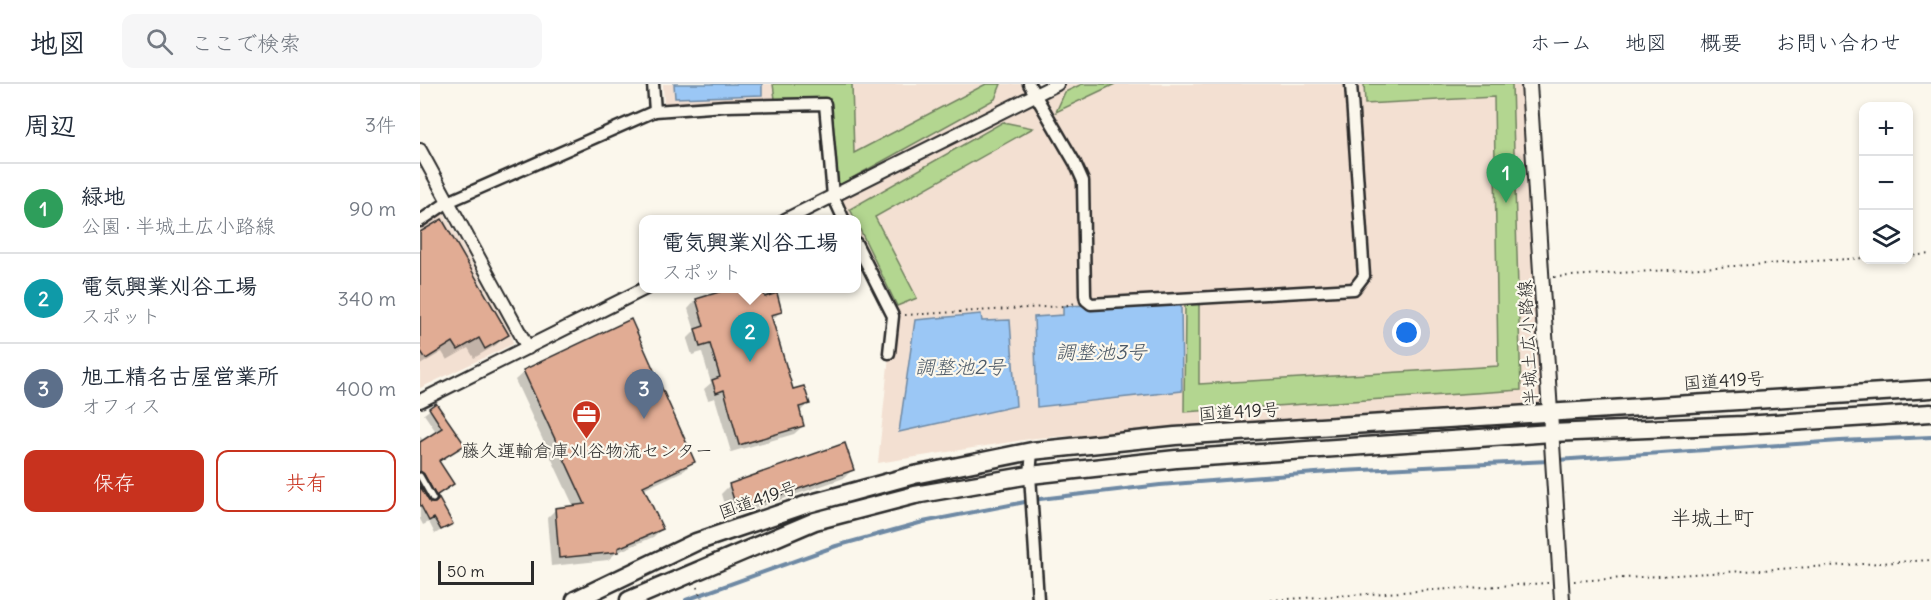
<!DOCTYPE html>
<html lang="ja">
<head>
<meta charset="utf-8">
<style>
	:root { --surface:#fff; --page:#f6f6f7; --text:#1f2937; --muted:#747a83; --line:#e0e1e3; --accent:#c8321e }
	body { margin:0; font-family:Delius,"Klee One",sans-serif; background:var(--page); color:var(--text) }
	.controls { position:absolute; right:18px; top:18px; display:grid; overflow:hidden; border-radius:12px; box-shadow:0 3px 9px #0003 }
	.controls button { width:54px; height:54px; display:grid; place-items:center; padding:0; border:0; border-bottom:2px solid var(--line); background:var(--surface); color:var(--text); font:30px sans-serif }
	.scale { position:absolute; left:18px; bottom:15px; width:96px; box-sizing:border-box; padding-left:6px; border:3px solid #2b2b2b; border-top:0; font-size:16px; line-height:21px; white-space:nowrap; color:#2b2b2b; -webkit-text-stroke:4px #fbf7ec; paint-order:stroke }
	.you { position:absolute; left:987px; top:249px; width:21px; height:21px; margin:-15px; border:4px solid #fff; border-radius:50%; background:#1a73e8; box-shadow:0 0 0 9px #1a73e833 }
	.badge { display:grid; place-items:center; width:39px; height:39px; border-radius:50%; background:var(--accent); color:#fff; font-size:20px; font-weight:700 }
	.pin { position:absolute; translate:-50% -50px; filter:drop-shadow(0 2px 3px #0008) }
	.pin::after { content:''; position:absolute; top:32px; width:21px; height:18px; background:inherit; clip-path:polygon(0 0,100% 0,50% 100%) }
	.popup { position:absolute; left:219px; top:131px; width:222px; height:78px; box-sizing:border-box; display:grid; place-content:center; border-radius:12px; background:var(--surface); filter:drop-shadow(0 2px 4px #0005); font-size:20px; white-space:nowrap; color:var(--muted) }
	.popup b { font-size:22px; color:var(--text) }
	.popup::after { content:''; position:absolute; left:50%; top:100%; margin-left:-12px; border:12px solid transparent; border-top-color:var(--surface) }
	.list { margin:0; padding:0; list-style:none }
	h2 { display:flex; justify-content:space-between; align-items:center; height:78px; margin:0; padding:0 24px; font-size:26px }
	h2 small { font-size:20px; font-weight:400; color:var(--muted) }
	.list li { display:grid; grid-template-columns:39px 1fr auto; gap:18px; align-items:center; box-sizing:border-box; height:90px; padding:0 24px; border-top:2px solid var(--line) }
	.list b { display:block; font-size:22px; white-space:nowrap }
	.list p { margin:0; font-size:20px; white-space:nowrap; color:var(--muted) }
	.list em { font-size:20px; font-style:normal; color:var(--muted) }
	.actions { display:flex; gap:12px; padding:18px 24px }
	.actions a { flex:1; padding:14px 0; border:2px solid var(--accent); border-radius:12px; text-align:center; font-size:21px; color:var(--accent) }
	.actions .main { background:var(--accent); color:#fff }
	.icon { flex:none; width:33px; height:33px; fill:none; stroke:currentColor; stroke-width:2; stroke-linecap:round; stroke-linejoin:round }
	.map { position:relative; flex:none; width:1511px; height:516px; overflow:hidden }
	header { display:flex; align-items:center; gap:36px; box-sizing:border-box; height:84px; padding:0 30px; background:var(--surface); border-bottom:2px solid var(--line) }
	header strong { font-size:28px }
	nav { display:flex; gap:33px; margin-inline-start:auto; font-size:21px }
	.search { width:420px; height:54px; background:var(--page); display:flex; align-items:center; gap:15px; box-sizing:border-box; padding:0 21px; border-radius:12px; color:var(--muted); font-size:22px }
	main { display:flex }
	aside { flex:1; background:var(--surface) }
	.map>svg:first-child { display:block }
</style>
</head>
<body>
<header>
<strong>地図</strong>
<div class="search"><svg class="icon" aria-label="search" viewBox="0 0 24 24"><circle cx="10" cy="10" r="6"/><path d="M15 15l6 6"/></svg>ここで検索</div>
<nav><a>ホーム</a><a>地図</a><a>概要</a><a>お問い合わせ</a></nav>
</header>
<main>
<aside>
<h2>周辺<small>3件</small></h2>
<ul class="list">
<li><span class="badge" style="background:#2e9e5b">1</span><div><b>緑地</b><p>公園 · 半城土広小路線</p></div><em>90 m</em></li>
<li><span class="badge" style="background:#0f9aa8">2</span><div><b>電気興業刈谷工場</b><p>スポット</p></div><em>340 m</em></li>
<li><span class="badge" style="background:#5c6f8a">3</span><div><b>旭工精名古屋営業所</b><p>オフィス</p></div><em>400 m</em></li>
</ul>
<div class="actions"><a class="main">保存</a><a>共有</a></div>
</aside>
<div class="map">
<svg width="1511" height="516" viewBox="0 0 1511 516">
	<rect width="100%" height="100%" fill="#fbf7ec"/>
	<filter id="ink" filterUnits="userSpaceOnUse"><feTurbulence type="fractalNoise" baseFrequency=".0167" numOctaves="2"/><feDisplacementMap in="SourceGraphic" scale="12" xChannelSelector="R" yChannelSelector="G"/><feConvolveMatrix kernelMatrix="1 2 1 2 8 2 1 2 1" color-interpolation-filters="sRGB"/></filter>
	<g filter="url(#ink)">
		<g fill="#f3e0d2">
			<path d="M 243,0 L 1103,0 L 1123,322 L 616,354 L 458,379 L 473,232 L 437,159 L 436,136 L 424,135 L 413,112 L 405,21 L 244,24 Z"/>
			<path d="M 24,129 L 91,250 L 93,260 L 0,304 L 0,145 Z"/>
		</g>
		<g fill="#b3d690" stroke="#6f805e" stroke-width="1.5">
			<path d="M 353,0 L 432,0 L 434,69 L 566,0 L 581,0 L 575,15 L 416,103 L 410,15 L 355,15 Z"/>
			<path d="M 662,0 L 695,0 L 636,28 L 645,8 Z"/>
			<path d="M 944,0 L 1092,0 L 1101,306 L 764,328 L 765,219 L 779,219 L 779,300 L 1078,282 L 1074,13 L 945,20 Z"/>
			<path d="M 583,38 L 613,44 L 455,133 L 497,214 L 477,222 L 430,125 Z"/>
		</g>
		<g fill="#9bc7f5" stroke="#6e89a4" stroke-width="1.5">
			<path d="M 254,0 L 342,0 L 342,11 L 255,14 Z"/>
			<path d="M 761,218 L 762,307 L 617,323 L 614,233 L 643,231 L 643,222 Z"/>
			<path d="M 561,230 L 562,237 L 590,236 L 596,322 L 479,348 L 495,236 Z"/>
		</g>
		<g fill="#0003">
			<path d="M 0,150 L 87,250 L 76,261 L 54,274 L 48,264 L 27,276 L 22,268 L 0,281 Z"/>
			<path d="M 344,215 L 361,227 L 352,236 L 372,307 L 388,319 L 379,329 L 383,342 L 374,350 L 311,368 L 295,314 L 288,316 L 284,305 L 291,299 L 282,268 L 272,271 L 267,255 L 275,247 L 268,225 L 276,216 Z"/>
			<path d="M 211,237 L 273,377 L 265,386 L 223,406 L 242,445 L 233,453 L 196,469 L 188,476 L 131,482 L 127,434 L 136,425 L 154,423 L 95,296 L 104,288 Z"/>
			<path d="M 16,321 L 43,360 L 18,378 L 32,400 L 16,412 L 31,440 L 15,450 L 9,438 L 3,441 L 0,435 L 0,405 L 8,419 L 14,421 L 0,396 L 0,352 L 4,358 L 17,349 L 4,330 Z"/>
			<path d="M 432,386 L 424,394 L 308,434 L 301,410 L 310,401 Z"/>
		</g>
		<g fill="none" stroke-linecap="round" stroke-linejoin="round">
			<g stroke="#6e89a4" stroke-width="4">
				<path d="M 1137,376 L 1420,357 L 1511,353"/>
				<path d="M 266,516 L 416,462 L 503,438 L 620,415 L 740,401 L 922,387 L 1130,377"/>
			</g>
		</g>
		<g fill="#e1ac94" stroke="#2b2b2b" stroke-width="1.5">
			<path d="M 22,135 L 89,251 L 65,265 L 59,254 L 38,266 L 33,258 L 6,275 L 0,266 L 0,148 Z"/>
			<path d="M 312,204 L 343,204 L 345,213 L 357,209 L 362,228 L 351,231 L 373,305 L 384,302 L 390,320 L 379,323 L 384,342 L 319,361 L 304,306 L 296,309 L 292,296 L 300,293 L 290,260 L 280,263 L 275,245 L 284,242 L 276,215 Z"/>
			<path d="M 211,235 L 275,378 L 223,402 L 243,445 L 198,464 L 198,468 L 139,474 L 135,424 L 165,420 L 103,286 Z"/>
			<path d="M 16,319 L 45,361 L 19,377 L 34,400 L 17,411 L 33,440 L 21,446 L 14,434 L 9,437 L 0,420 L 0,402 L 10,419 L 15,419 L 18,416 L 4,390 L 0,387 L 0,358 L 22,344 L 9,324 Z"/>
			<path d="M 425,359 L 434,386 L 317,426 L 309,400 Z"/>
		</g>
		<g fill="none" stroke-linecap="round" stroke-linejoin="round">
			<defs>
				<path id="service" d="M 0,392 L 13,415"/>
				<g id="minor">
					<path d="M 233,0 L 235,27 L 305,22 L 405,20 L 413,112 L 424,136"/>
					<path d="M 609,0 L 655,79 L 663,97 L 665,211 L 666,216 L 671,220 L 934,205 L 944,192 L 931,0"/>
					<path d="M 0,137 L 28,118 L 235,27"/>
					<path d="M 436,159 L 473,232 L 469,269"/>
					<path d="M 612,367 L 610,391 L 618,516"/>
				</g>
				<g id="tertiary">
					<path d="M 0,66 L 108,264"/>
					<path d="M 365,136 L 637,0"/>
					<path d="M 0,317 L 226,204"/>
				</g>
				<path id="secondary" d="M 1109,0 L 1142,516"/>
				<g id="trunk">
					<path d="M 155,516 L 276,458 L 388,420 L 494,391 L 612,367 L 755,352 L 1511,305"/>
					<path d="M 209,516 L 395,437 L 495,411 L 610,391 L 756,375 L 1131,349 L 1323,341 L 1511,329"/>
				</g>
			</defs>
			<use href="#service" stroke="#2b2b2b" stroke-width="10"/>
			<use href="#minor" stroke="#2b2b2b" stroke-width="15"/>
			<use href="#tertiary" stroke="#2b2b2b" stroke-width="16"/>
			<use href="#secondary" stroke="#2b2b2b" stroke-width="18"/>
			<use href="#trunk" stroke="#2b2b2b" stroke-width="21"/>
			<g stroke="#2b2b2b" stroke-width="2" stroke-dasharray="1.5 4.5" stroke-linecap="butt">
				<path d="M 1488,172 L 1511,170"/>
				<path d="M 1134,193 L 1444,174"/>
				<path d="M 485,231 L 643,222 L 656,219"/>
				<path d="M 1154,497 L 1511,476"/>
				<path d="M 277,503 L 282,516"/>
				<path d="M 851,516 L 1128,499"/>
			</g>
			<use href="#service" stroke="#fbf7ec" stroke-width="5"/>
			<use href="#minor" stroke="#fbf7ec" stroke-width="10"/>
			<use href="#tertiary" stroke="#fbf7ec" stroke-width="12"/>
			<use href="#secondary" stroke="#fbf7ec" stroke-width="14"/>
			<use href="#trunk" stroke="#fbf7ec" stroke-width="16"/>
		</g>
	</g>
	<defs>
		<symbol id="office-pin" viewBox="-11 -11 22 30"><path d="M0 17L-7.5 6A9.5 9.5 0 1 1 7.5 6Z" fill="#c8321e" stroke="#fbf7ec"/><path d="M-6-3h4V-5.5h4V-3h4V5H-6ZM-1-4.5V-3h2v-1.5ZM-6 0V1H6V0Z" fill="#fff"/></symbol>
	</defs>
	<g fill-rule="evenodd">
		<use href="#office-pin" x="150" y="314" width="33" height="45"/>
	</g>
	<g text-anchor="middle" stroke-width="4.5" stroke-linejoin="round" paint-order="stroke">
		<g font-size="18" fill="#2b2b2b" stroke="#fbf7ec">
			<text transform="translate(1108 259) rotate(-93)" y="6">半城土広小路線</text>
			<text transform="translate(1304 297) rotate(-4)" y="6">国道419号</text>
			<text transform="translate(819 328) rotate(-4)" y="6">国道419号</text>
			<text transform="translate(338 416) rotate(-19)" y="6">国道419号</text>
		</g>
		<g font-size="18" fill="#2b2b2b" stroke="#fbf7ec">
			<text x="167" y="373">藤久運輸倉庫刈谷物流センター</text>
		</g>
		<g font-size="20" font-style="italic" fill="#4d5a68" stroke="#fbf7ec">
			<text x="681" y="275">調整池3号</text>
			<text x="540" y="290">調整池2号</text>
		</g>
		<g font-size="21" fill="#2b2b2b" stroke="#fbf7ec">
			<text x="1292" y="441">半城土町</text>
		</g>
	</g>
</svg>
<div class="controls">
<button>+</button>
<button>−</button>
<button><svg class="icon" aria-label="layers" viewBox="0 0 24 24"><path d="M12 4l9 5-9 5-9-5zM3 14l9 5 9-5"/></svg></button>
</div>
<div class="scale">50 m</div>
<div class="you"></div>
<div class="pin badge" style="left:1086px;top:119px;background:#2e9e5b">1</div>
<div class="pin badge" style="left:330px;top:278px;background:#0f9aa8">2</div>
<div class="popup"><b>電気興業刈谷工場</b>スポット</div>
<div class="pin badge" style="left:224px;top:335px;background:#5c6f8a">3</div>
</div>
</main>
</body>
</html>
